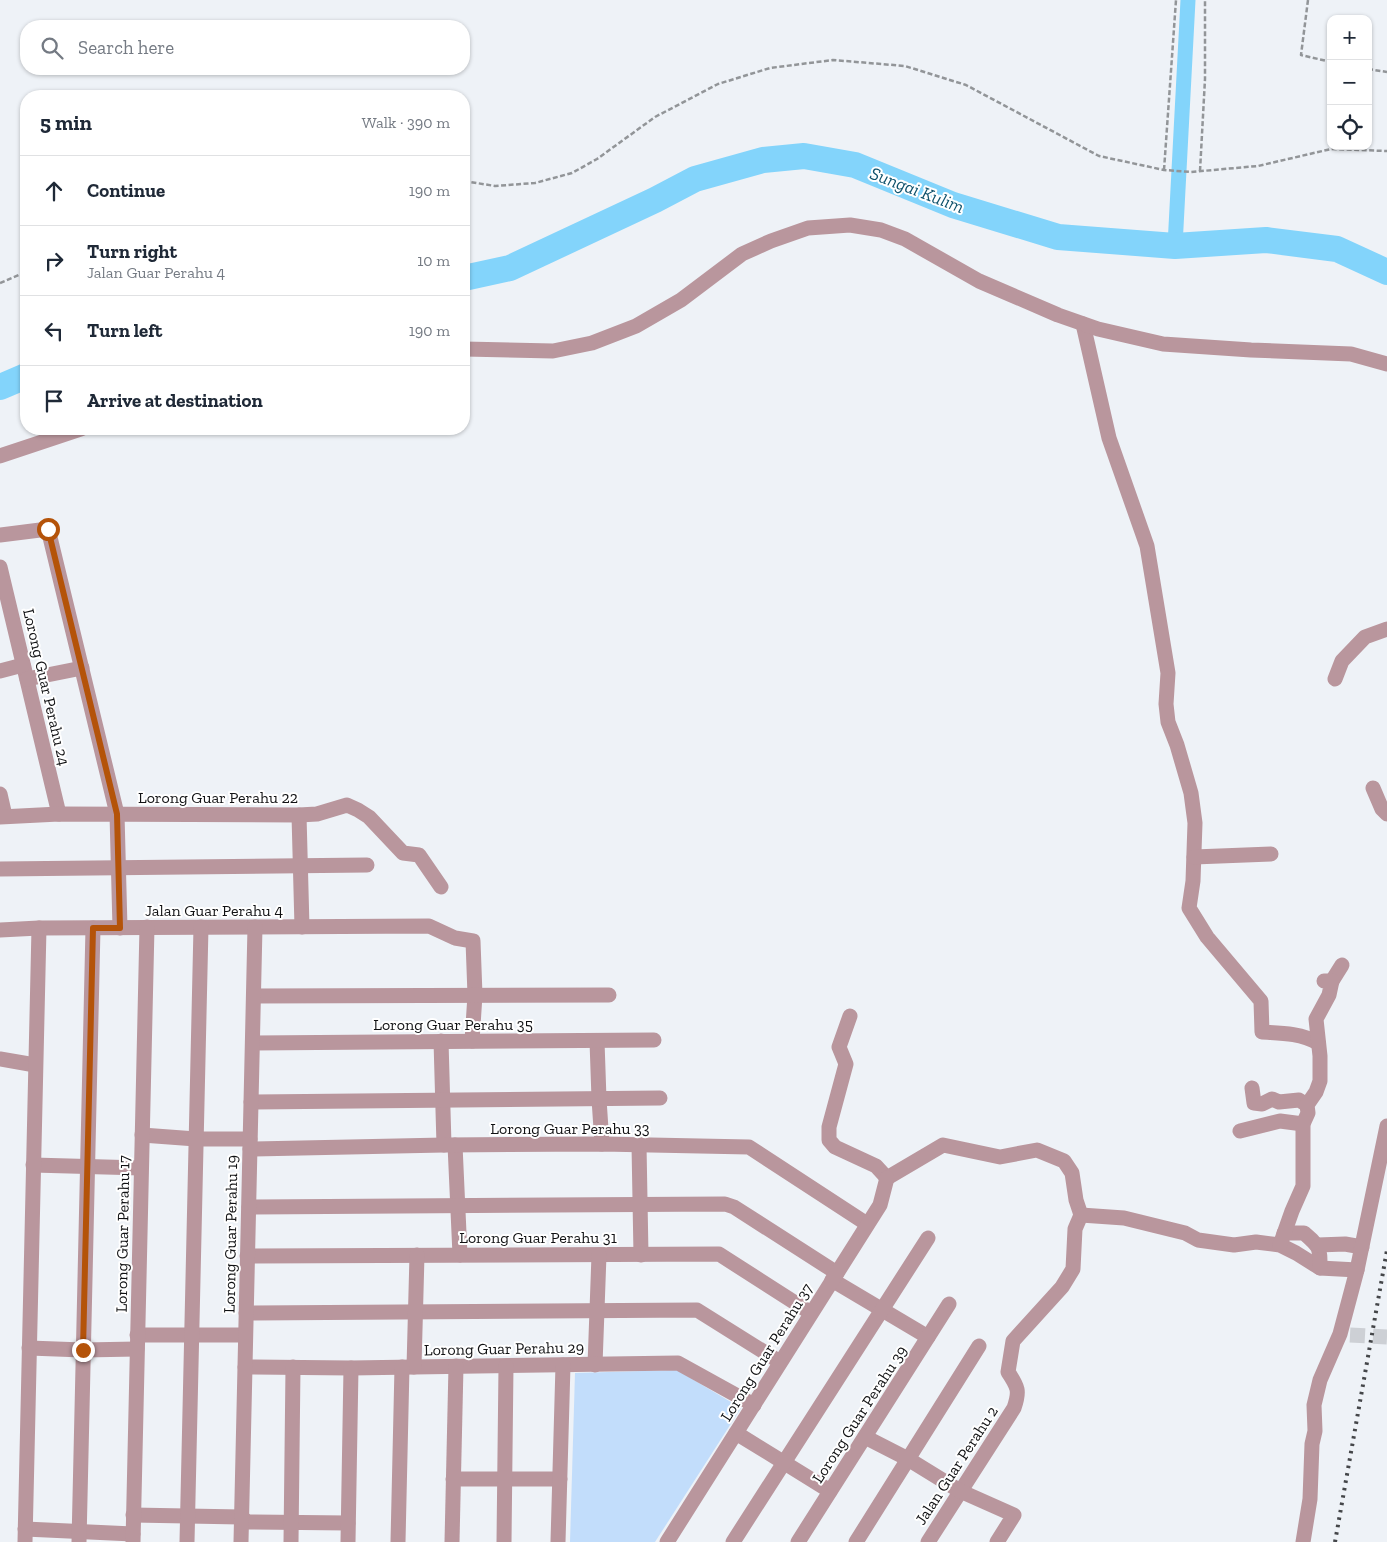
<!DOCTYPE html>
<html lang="en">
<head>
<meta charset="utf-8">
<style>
	:root { --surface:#fff; --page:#f2f2f3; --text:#1f2937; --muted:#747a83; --line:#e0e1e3 }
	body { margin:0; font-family:"Zilla Slab",serif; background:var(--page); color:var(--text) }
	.controls { position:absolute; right:15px; top:15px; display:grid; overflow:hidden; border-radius:10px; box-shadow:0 1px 4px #0004 }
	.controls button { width:45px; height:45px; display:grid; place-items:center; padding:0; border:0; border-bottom:1px solid var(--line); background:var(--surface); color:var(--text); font:25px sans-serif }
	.stop { position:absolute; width:15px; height:15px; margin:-11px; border:4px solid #b45309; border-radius:50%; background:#fff }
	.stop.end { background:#b45309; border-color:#fff; box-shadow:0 1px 5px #0008 }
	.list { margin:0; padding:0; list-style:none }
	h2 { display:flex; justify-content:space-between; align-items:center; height:65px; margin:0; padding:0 20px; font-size:21px }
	h2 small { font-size:16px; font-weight:400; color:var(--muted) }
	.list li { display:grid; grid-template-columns:32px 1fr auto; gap:15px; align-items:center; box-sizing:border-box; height:70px; padding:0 20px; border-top:1px solid var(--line) }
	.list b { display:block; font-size:19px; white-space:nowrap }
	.list p { margin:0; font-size:16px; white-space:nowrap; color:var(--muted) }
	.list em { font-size:16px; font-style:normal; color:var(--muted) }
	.icon { flex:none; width:28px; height:28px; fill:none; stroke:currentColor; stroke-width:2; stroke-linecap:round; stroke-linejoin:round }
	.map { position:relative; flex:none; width:1387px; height:1542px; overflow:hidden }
	.search { position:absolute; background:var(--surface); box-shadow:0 1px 4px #0004; left:20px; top:20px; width:450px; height:55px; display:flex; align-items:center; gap:12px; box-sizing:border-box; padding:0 18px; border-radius:20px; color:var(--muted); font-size:19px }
	.panel { position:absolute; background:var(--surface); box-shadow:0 1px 4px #0004; left:20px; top:90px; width:450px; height:345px; border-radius:20px }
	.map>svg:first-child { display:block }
</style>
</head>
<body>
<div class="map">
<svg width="1387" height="1542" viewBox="0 0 1387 1542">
	<rect width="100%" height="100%" fill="#eef2f7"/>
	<path fill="#c2ddfb" d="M 677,1370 L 741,1408 L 655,1542 L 570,1542 L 575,1373 Z"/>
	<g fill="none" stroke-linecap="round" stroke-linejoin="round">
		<path stroke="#83d4fb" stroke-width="15" d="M 1175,246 L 1188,0"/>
		<g stroke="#83d4fb" stroke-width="26">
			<path d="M 464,278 L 510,268 L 655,200 L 695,179 L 763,160 L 804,156 L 855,165 L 953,205 L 1058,237 L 1175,246 L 1266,240 L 1337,249 L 1387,272"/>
			<path d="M 0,387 L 26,376"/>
		</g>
		<path stroke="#cdd0d5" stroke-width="15" stroke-dasharray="15 8" stroke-linecap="butt" d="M 1350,1335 L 1387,1337"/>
		<g stroke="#929598" stroke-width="2.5" stroke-dasharray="5 2.5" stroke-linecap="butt">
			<path d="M 1308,0 L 1301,55 L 1331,62"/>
			<path d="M 1368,69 L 1387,72"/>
			<path d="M 1164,170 L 1176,0"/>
			<path d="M 1200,171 L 1205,79 L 1205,0"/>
			<path d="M 464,181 L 495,186 L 535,183 L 572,173 L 597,159 L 655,117 L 718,84 L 770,68 L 833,60 L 905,66 L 966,85 L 1099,156 L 1164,170 L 1191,172 L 1258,166 L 1331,149 L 1387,151"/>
			<path d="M 0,283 L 26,272"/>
		</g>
		<g stroke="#b9969d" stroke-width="15">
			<path d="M 1083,324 L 1109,438 L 1147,546 L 1168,673 L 1166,704 L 1168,722 L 1177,745 L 1191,793 L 1195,823 L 1193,881 L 1189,908 L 1207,937 L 1261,1001 L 1262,1032 C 1281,1033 1301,1033 1318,1043"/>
			<path d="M 464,349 L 553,351 L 592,343 L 636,326 L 681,300 L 742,254 L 771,241 L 808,228 L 850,225 L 881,230 L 905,239 L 979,281 L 1058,315 L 1098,329 L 1163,344 L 1251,350 L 1351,354 L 1387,364"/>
			<path d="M 0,456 L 81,429"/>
			<path d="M 0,535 L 48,529 L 117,814 L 120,928"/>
			<path d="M 0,567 L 59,814"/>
			<path d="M 0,671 L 23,665"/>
			<path d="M 27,679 L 82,668"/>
			<path d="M 1335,679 L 1342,661 L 1365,637 L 1387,629"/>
			<path d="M 1373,788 L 1382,809 L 1387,814"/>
			<path d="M 0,794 L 5,816"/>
			<path d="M 299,815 L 302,927"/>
			<path d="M 0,817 L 59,814 L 299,815 L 317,814 L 347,805 L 358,810 L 369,817 L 403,853 L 419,855 L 441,887"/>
			<path d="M 1194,857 L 1271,854"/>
			<path d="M 0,869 L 367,865"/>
			<path d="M 0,930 L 39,928 L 429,926 L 455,938 L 473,941 L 475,995 L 472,1041"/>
			<path d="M 1332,981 L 1342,965"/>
			<path d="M 254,996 L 609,995"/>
			<path d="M 850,1016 L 839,1047 L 846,1064 L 829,1127 L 829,1140 L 835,1147 L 876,1166 L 887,1178"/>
			<path d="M 441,1041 L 444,1145"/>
			<path d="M 597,1041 L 599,1099 L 602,1144"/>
			<path d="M 253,1043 L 654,1040"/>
			<path d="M 0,1059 L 35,1065"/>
			<path d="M 1252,1088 L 1254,1103 L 1262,1104 L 1272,1099 L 1279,1102 L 1299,1100 L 1307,1105"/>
			<path d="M 251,1102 L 660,1098"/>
			<path d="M 1240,1131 L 1280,1121 L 1303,1124"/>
			<path d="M 142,1135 L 196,1139 L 250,1139"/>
			<path d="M 455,1145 L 460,1255"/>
			<path d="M 639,1145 L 641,1255"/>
			<path d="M 250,1149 L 444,1145 L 602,1144 L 749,1147 L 867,1224"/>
			<path d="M 33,1165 L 141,1168"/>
			<path d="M 887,1178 L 943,1145 L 1000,1157 L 1037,1150 L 1064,1161 L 1072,1173 L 1076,1200 L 1081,1215 L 1075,1229 L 1073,1269 L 1062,1287 L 1013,1341 L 1008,1372 C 1018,1387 1020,1391 1014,1408 L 928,1542"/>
			<path d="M 249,1207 L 725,1204 L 734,1207 L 837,1273"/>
			<path d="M 1081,1215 L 1124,1218 L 1185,1233 L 1198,1240 L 1234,1245 L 1256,1242 L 1280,1245 L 1296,1253 L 1320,1268 L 1357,1270"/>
			<path d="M 1284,1233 L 1304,1233 C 1320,1247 1320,1247 1320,1268"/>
			<path d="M 1280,1245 L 1292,1211 L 1303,1186 L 1303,1124 L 1308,1113 L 1307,1105 L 1316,1092 L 1320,1081 L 1320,1056 L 1316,1019 L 1329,995 L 1332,981 L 1324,981"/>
			<path d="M 1318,1245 L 1345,1244 L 1362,1247"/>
			<path d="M 247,1256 L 719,1254 L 811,1313"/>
			<path d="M 832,1280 L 928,1337"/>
			<path d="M 246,1313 L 697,1310 L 780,1362"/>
			<path d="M 137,1335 L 245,1335"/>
			<path d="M 29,1348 L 83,1350 L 137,1349"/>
			<path d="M 595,1365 L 599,1255"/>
			<path d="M 245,1367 L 351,1368 L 678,1363 L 754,1405"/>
			<path d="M 414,1367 L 417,1255"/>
			<path d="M 736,1433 L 830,1491"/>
			<path d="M 865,1437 L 908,1459 L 960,1491 L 1014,1515 L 997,1542"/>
			<path d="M 453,1479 L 560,1479"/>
			<path d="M 133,1515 L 241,1517 L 248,1522 L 348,1523"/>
			<path d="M 25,1529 L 133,1534"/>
			<path d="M 25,1542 L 39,928"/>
			<path d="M 79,1542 L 93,928"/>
			<path d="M 133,1542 L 147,927"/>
			<path d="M 187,1542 L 201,927"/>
			<path d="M 241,1542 L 255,927"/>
			<path d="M 291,1542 L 293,1367"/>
			<path d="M 348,1542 L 351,1368"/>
			<path d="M 398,1542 L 402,1367"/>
			<path d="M 452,1542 L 456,1366"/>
			<path d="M 504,1542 L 506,1366"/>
			<path d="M 558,1542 L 563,1365"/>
			<path d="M 667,1542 L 880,1205 L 887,1178"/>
			<path d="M 733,1542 L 928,1238"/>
			<path d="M 798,1542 L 949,1304"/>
			<path d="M 856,1542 L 979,1346"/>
			<path d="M 1303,1542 L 1310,1499 L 1312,1444 L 1315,1431 L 1314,1405 L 1320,1380 L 1340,1334 L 1357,1270 L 1387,1126"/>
		</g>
		<path stroke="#444649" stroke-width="4" stroke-dasharray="2.5 5" stroke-linecap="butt" d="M 1335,1542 L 1387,1250"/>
	</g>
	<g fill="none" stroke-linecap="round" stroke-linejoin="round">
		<path stroke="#b45309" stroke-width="6" d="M 48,529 L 117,814 L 120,928 L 93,928 L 83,1350"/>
	</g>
	<g text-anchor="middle" stroke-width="4" stroke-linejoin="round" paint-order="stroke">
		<g font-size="16" fill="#101113" stroke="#fff">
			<text transform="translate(47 687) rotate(77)" y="6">Lorong Guar Perahu 24</text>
			<text x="218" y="803">Lorong Guar Perahu 22</text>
			<text x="214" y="916">Jalan Guar Perahu 4</text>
			<text x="453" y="1030">Lorong Guar Perahu 35</text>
			<text x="570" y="1134">Lorong Guar Perahu 33</text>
			<text transform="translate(122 1234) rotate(-89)" y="6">Lorong Guar Perahu 17</text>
			<text transform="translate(230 1234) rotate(-89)" y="6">Lorong Guar Perahu 19</text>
			<text x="538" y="1243">Lorong Guar Perahu 31</text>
			<text transform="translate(504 1348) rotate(-1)" y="6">Lorong Guar Perahu 29</text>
			<text transform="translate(766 1352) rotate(-58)" y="6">Lorong Guar Perahu 37</text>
			<text transform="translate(859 1414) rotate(-57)" y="6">Lorong Guar Perahu 39</text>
			<text transform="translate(956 1465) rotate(-57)" y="6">Jalan Guar Perahu 2</text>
		</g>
		<g font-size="18" font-style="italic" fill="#0e516b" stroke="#fff">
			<text transform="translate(917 190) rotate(21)" y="6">Sungai Kulim</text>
		</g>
	</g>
</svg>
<div class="controls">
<button>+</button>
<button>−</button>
<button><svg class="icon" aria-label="locate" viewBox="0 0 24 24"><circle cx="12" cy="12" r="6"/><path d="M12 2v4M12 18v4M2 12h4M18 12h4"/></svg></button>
</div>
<div class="stop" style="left:48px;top:529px"></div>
<div class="stop end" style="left:83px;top:1350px"></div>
<div class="search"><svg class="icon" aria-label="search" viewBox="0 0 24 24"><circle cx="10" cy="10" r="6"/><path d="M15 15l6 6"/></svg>Search here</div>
<section class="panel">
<h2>5 min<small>Walk · 390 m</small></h2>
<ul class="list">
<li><svg class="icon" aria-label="ahead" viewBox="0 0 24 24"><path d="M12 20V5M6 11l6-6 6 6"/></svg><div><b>Continue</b></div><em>190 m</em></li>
<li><svg class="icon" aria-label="right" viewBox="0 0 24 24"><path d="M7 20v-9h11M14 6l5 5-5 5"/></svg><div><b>Turn right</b><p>Jalan Guar Perahu 4</p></div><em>10 m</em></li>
<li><svg class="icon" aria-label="left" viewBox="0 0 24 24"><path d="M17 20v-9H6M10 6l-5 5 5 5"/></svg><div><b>Turn left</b></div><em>190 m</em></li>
<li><svg class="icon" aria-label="arrive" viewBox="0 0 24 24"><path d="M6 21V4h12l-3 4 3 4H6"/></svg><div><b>Arrive at destination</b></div></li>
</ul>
</section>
</div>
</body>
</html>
